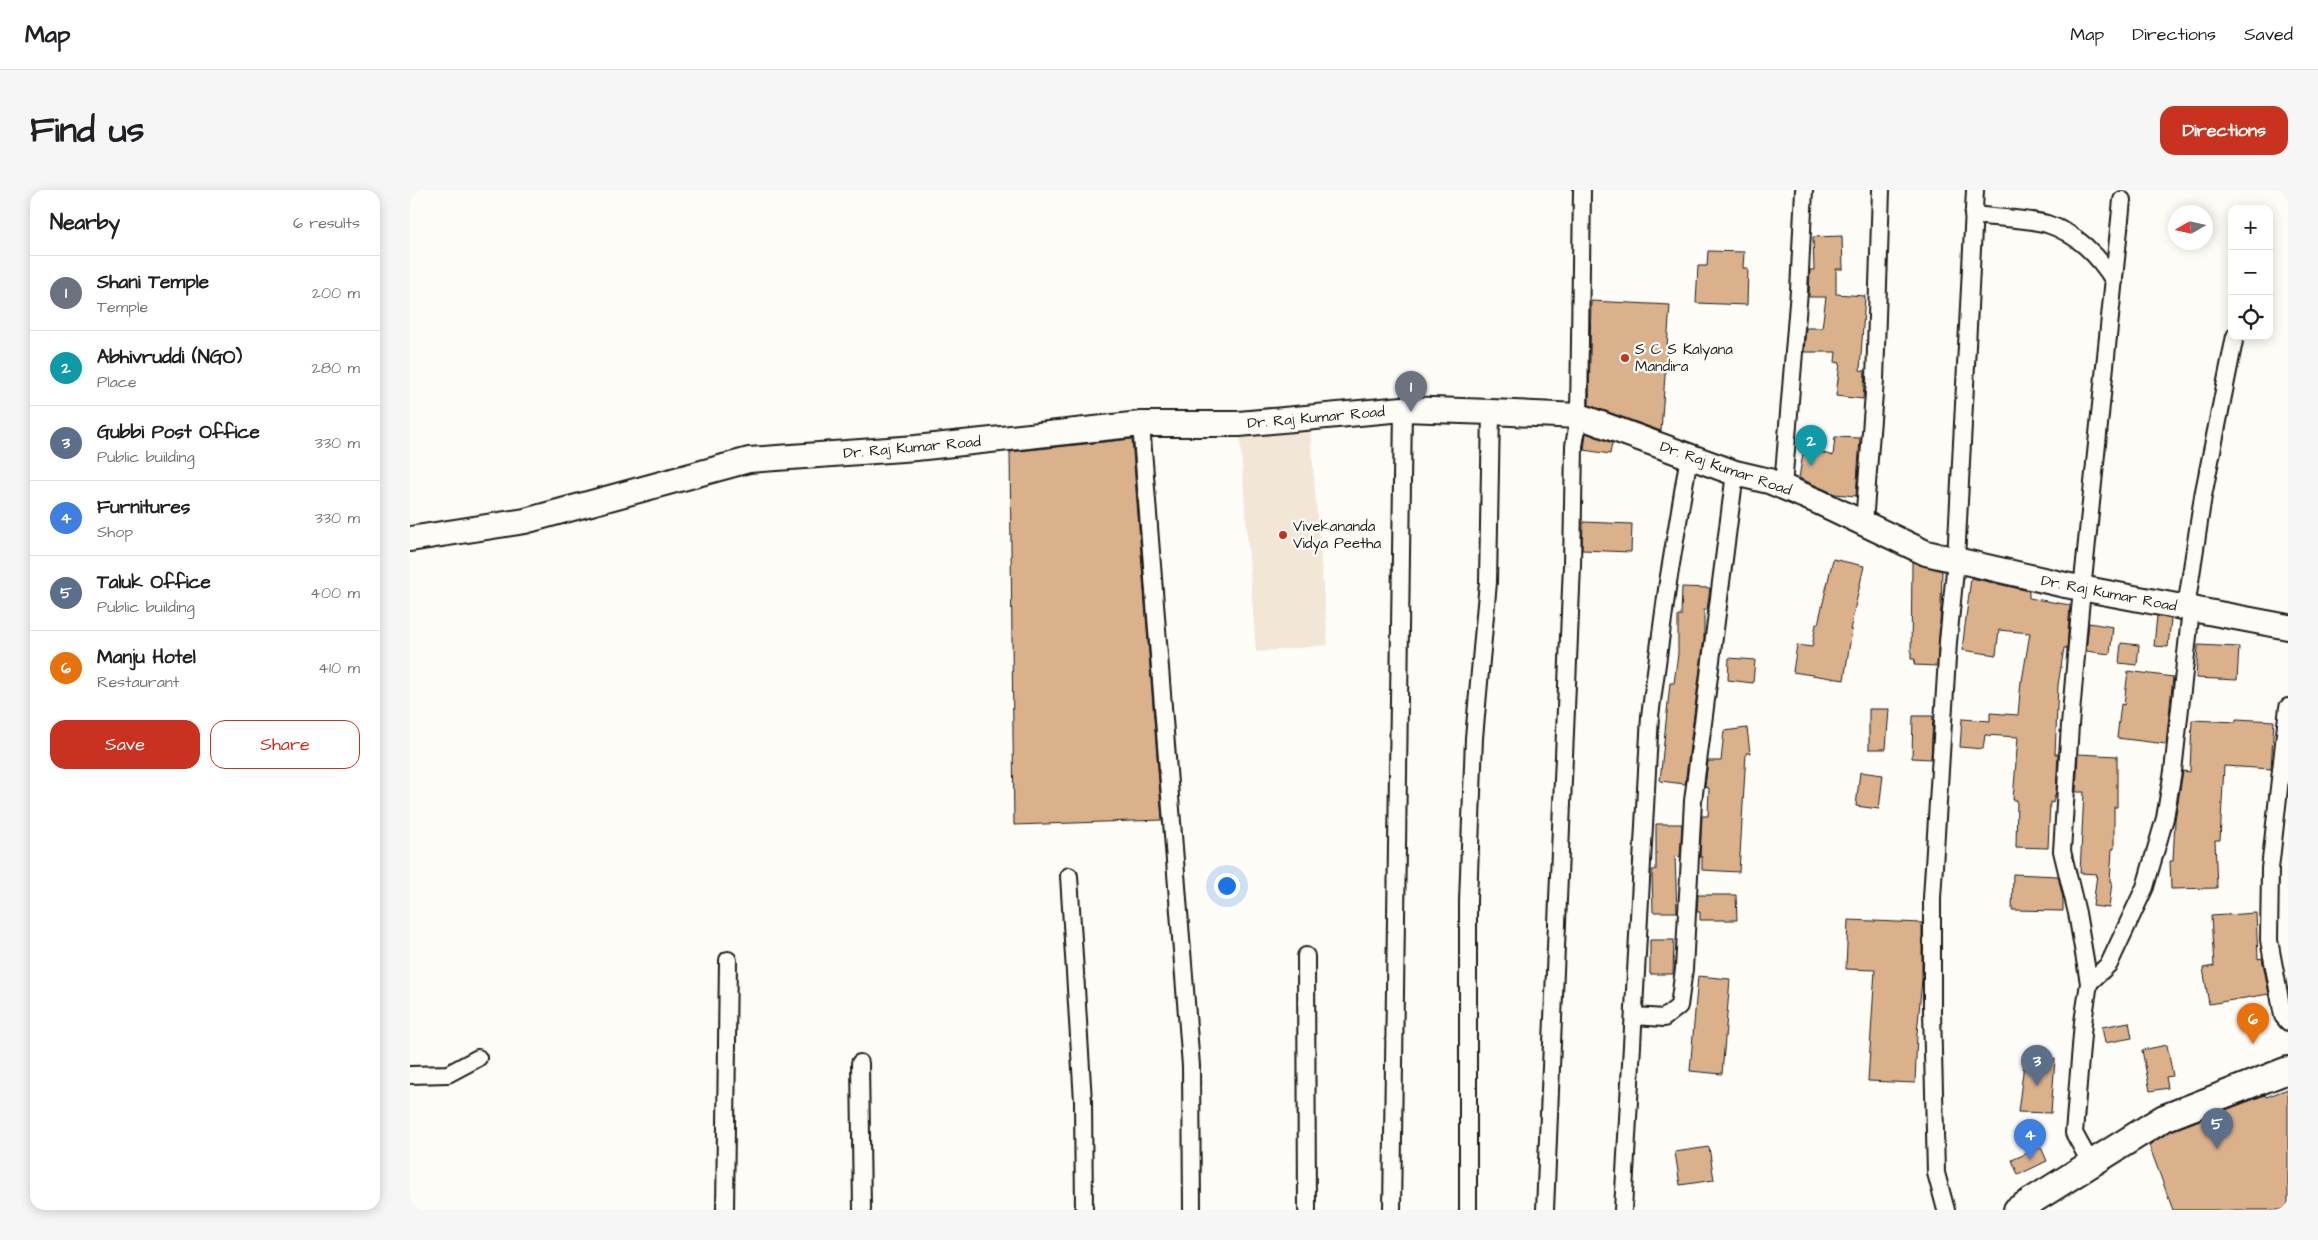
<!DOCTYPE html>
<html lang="en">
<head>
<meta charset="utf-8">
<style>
	:root { --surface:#fff; --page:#f6f6f6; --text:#202124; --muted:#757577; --line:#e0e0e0; --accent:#c8321e }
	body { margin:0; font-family:"Architects Daughter",sans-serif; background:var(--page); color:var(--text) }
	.controls { position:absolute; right:15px; top:15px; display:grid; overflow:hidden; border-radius:10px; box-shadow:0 2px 12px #0003 }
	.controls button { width:45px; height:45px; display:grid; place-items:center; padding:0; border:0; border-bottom:1px solid var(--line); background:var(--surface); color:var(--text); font:25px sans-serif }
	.compass { position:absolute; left:1758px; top:15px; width:45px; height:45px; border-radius:50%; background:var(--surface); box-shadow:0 2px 12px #0003; rotate:261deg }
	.you { position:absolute; left:816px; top:695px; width:18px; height:18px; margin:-12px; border:4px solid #fff; border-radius:50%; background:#1a73e8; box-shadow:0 0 0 8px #1a73e833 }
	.badge { display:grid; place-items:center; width:32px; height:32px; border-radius:50%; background:var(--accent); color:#fff; font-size:16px; font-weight:700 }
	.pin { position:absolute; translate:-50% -41px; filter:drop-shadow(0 1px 2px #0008) }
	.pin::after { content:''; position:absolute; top:26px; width:18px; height:15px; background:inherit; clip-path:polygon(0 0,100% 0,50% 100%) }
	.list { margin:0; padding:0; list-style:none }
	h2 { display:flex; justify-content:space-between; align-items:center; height:65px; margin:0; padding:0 20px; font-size:21px }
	h2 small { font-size:16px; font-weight:400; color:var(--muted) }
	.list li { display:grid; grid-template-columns:32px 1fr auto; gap:15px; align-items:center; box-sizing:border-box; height:75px; padding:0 20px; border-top:1px solid var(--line) }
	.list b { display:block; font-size:19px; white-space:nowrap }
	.list p { margin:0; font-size:16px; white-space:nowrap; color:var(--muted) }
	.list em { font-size:16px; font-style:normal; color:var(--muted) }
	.actions { display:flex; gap:10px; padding:15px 20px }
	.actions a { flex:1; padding:11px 0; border:1px solid var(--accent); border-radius:15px; text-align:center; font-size:18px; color:var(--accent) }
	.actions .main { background:var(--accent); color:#fff }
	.icon { flex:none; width:28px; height:28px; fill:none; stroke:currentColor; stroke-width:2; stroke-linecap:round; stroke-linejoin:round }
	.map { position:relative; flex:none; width:1878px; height:1020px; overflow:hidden; border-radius:15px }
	header { display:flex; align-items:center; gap:30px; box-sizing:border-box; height:70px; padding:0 25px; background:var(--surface); border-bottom:1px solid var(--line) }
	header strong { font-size:24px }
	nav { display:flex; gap:28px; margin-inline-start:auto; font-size:18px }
	.intro { display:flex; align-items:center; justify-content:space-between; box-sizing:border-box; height:120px; padding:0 30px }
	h1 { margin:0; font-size:35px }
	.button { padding:12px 22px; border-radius:15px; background:var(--accent); color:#fff; font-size:18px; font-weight:700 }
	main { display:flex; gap:30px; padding:0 30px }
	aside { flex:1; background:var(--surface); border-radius:15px; box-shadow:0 2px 12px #0003 }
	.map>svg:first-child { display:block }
</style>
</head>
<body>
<header>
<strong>Map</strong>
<nav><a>Map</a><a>Directions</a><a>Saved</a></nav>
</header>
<div class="intro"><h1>Find us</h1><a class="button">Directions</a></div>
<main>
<aside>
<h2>Nearby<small>6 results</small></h2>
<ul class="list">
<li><span class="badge" style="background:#6b7280">1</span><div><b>Shani Temple</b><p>Temple</p></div><em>200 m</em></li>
<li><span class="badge" style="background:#0f9aa8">2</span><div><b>Abhivruddi (NGO)</b><p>Place</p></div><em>280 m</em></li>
<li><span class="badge" style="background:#5c6f8a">3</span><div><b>Gubbi Post Office</b><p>Public building</p></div><em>330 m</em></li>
<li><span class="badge" style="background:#3f7fe0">4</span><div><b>Furnitures</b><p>Shop</p></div><em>330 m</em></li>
<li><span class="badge" style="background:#5c6f8a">5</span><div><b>Taluk Office</b><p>Public building</p></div><em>400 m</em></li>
<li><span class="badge" style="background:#e8710a">6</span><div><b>Manju Hotel</b><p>Restaurant</p></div><em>410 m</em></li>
</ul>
<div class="actions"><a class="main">Save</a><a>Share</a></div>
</aside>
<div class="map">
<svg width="1878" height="1020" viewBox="0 0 1878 1020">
	<rect width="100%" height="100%" fill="#fdfcf7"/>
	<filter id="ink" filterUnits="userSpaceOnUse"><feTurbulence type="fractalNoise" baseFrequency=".02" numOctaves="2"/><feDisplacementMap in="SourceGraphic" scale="10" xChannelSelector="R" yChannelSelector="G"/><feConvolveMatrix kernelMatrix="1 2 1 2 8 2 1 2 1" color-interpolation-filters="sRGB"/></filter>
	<g filter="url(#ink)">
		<path fill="#f2e6d7" d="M 899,228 L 918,455 L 846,462 L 829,234 Z"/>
		<g fill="#dab18b" stroke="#1c1c1c">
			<path d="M 1432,46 L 1433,79 L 1426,79 L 1426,104 L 1455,106 L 1450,180 L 1455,181 L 1453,209 L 1426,206 L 1430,173 L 1425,172 L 1426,162 L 1394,162 L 1396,138 L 1412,138 L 1416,107 L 1399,107 L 1400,80 L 1404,80 L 1403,47 Z"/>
			<path d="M 1298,61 L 1334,62 L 1333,78 L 1338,78 L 1337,115 L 1286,113 L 1288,76 L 1297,76 Z"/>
			<path d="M 1181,111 L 1260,115 L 1251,241 L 1179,215 Z"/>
			<path d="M 1176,243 L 1202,253 L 1200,264 L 1174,260 Z"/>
			<path d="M 1425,247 L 1450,248 L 1446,306 L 1425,304 L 1389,288 L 1394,257 L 1423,266 Z"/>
			<path d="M 722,249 L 752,630 L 604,635 L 600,262 Z"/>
			<path d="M 1173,332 L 1222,334 L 1221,362 L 1172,360 Z"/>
			<path d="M 1423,369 L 1454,376 L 1440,440 L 1442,440 L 1434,490 L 1383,482 L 1387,455 L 1402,457 L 1406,434 L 1408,434 Z"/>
			<path d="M 1502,372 L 1532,381 L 1531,416 L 1527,476 L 1504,475 L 1505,469 L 1501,469 Z"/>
			<path d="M 1561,388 L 1619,401 L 1619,408 L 1660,415 L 1657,458 L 1654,458 L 1648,495 L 1645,564 L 1648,564 L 1646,602 L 1643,613 L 1640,612 L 1638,658 L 1606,657 L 1607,610 L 1603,610 L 1608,547 L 1575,545 L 1573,559 L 1550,557 L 1552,529 L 1580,531 L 1580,523 L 1608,525 L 1611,491 L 1612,491 L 1620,443 L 1589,440 L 1586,465 L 1552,460 Z"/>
			<path d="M 1272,397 L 1300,398 L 1297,420 L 1294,420 L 1294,448 L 1275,594 L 1250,591 L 1260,493 L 1264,493 L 1268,464 L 1268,426 L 1271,426 Z"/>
			<path d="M 1747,426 L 1761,429 L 1758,457 L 1744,456 Z"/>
			<path d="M 1679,433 L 1703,437 L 1700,464 L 1676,461 Z"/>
			<path d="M 1711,453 L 1729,455 L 1727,475 L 1709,473 Z"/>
			<path d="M 1788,455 L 1829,457 L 1827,490 L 1786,488 Z"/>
			<path d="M 1319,468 L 1345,470 L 1343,493 L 1318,490 Z"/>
			<path d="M 1718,481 L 1763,487 L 1756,554 L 1707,548 L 1711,514 L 1714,515 Z"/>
			<path d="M 1459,519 L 1479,519 L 1476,559 L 1459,559 Z"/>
			<path d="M 1503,526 L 1523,526 L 1521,569 L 1502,568 Z"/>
			<path d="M 1826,529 L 1864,531 L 1861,579 L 1814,576 L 1810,650 L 1805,650 L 1807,698 L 1761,699 L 1760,671 L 1763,671 L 1765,630 L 1773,581 L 1780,582 L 1782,530 L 1826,532 Z"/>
			<path d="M 1337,538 L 1340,563 L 1336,563 L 1329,682 L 1292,680 L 1292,667 L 1290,667 L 1292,626 L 1298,626 L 1299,598 L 1295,597 L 1298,571 L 1311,571 L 1314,541 Z"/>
			<path d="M 1668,564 L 1707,566 L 1707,617 L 1704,617 L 1704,659 L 1702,659 L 1700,692 L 1702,692 L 1699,718 L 1683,716 L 1687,684 L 1670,683 L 1674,602 L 1666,602 Z"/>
			<path d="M 1450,582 L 1473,585 L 1469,619 L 1446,616 Z"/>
			<path d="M 1246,634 L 1272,634 L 1270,667 L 1265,666 L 1267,722 L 1243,722 L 1242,680 L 1246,680 Z"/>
			<path d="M 1603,684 L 1648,686 L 1653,709 L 1653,721 L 1602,720 Z"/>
			<path d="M 1288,705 L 1326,705 L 1327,730 L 1290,730 L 1290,722 L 1287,722 Z"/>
			<path d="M 1846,723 L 1848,769 L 1852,768 L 1859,804 L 1799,814 L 1793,778 L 1804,776 L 1801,726 Z"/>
			<path d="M 1438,730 L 1512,733 L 1512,789 L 1507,844 L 1505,893 L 1458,891 L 1465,780 L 1436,779 Z"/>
			<path d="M 1240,750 L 1264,750 L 1263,784 L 1240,784 Z"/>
			<path d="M 1288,786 L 1320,789 L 1312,884 L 1280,881 Z"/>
			<path d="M 1719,832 L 1722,848 L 1695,853 L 1692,837 Z"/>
			<path d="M 1757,855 L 1763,886 L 1756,887 L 1758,898 L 1740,901 L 1732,860 Z"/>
			<path d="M 1615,866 L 1645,869 L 1641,923 L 1608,922 Z"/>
			<path d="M 1878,899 L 1878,1020 L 1763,1020 L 1739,955 L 1761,941 L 1855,905 L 1856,907 Z"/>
			<path d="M 1299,957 L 1304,990 L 1270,995 L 1265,962 Z"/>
			<path d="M 1631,957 L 1637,971 L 1608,985 L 1602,970 Z"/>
		</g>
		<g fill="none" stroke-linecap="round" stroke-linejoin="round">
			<defs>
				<g id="street">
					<path d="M 1563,25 C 1587,28 1614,28 1637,34 C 1666,43 1689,66 1704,91"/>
					<path d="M 731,234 L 781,876 L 782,1020"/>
					<path d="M 1373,296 L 1389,101 L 1394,0"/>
					<path d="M 1454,333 L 1465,190 L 1471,0"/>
					<path d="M 1776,418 L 1793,306 L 1825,146"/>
					<path d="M 1878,517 L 1860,679 L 1859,750 L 1873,826 L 1878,832"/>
					<path d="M 659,686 L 673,911 L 674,1020"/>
					<path d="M 896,766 L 897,1020"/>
					<path d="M 1679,793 L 1699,774 L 1735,697 L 1755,628 L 1763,581 L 1781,419"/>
					<path d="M 1225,826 L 1254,828 L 1269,816 L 1274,779 L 1283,611 L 1325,283"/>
					<path d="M 450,873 L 452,1020"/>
					<path d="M 0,885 L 38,884 L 68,868"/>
					<path d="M 1681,974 L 1664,943 L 1673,832 L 1679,793 L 1667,723 L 1652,661 L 1660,535 L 1670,420 L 1712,10"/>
					<path d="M 315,1020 L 318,770"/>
					<path d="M 982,1020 L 993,219"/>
					<path d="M 1058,1020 L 1058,711 L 1064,548 L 1078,392 L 1081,222"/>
					<path d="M 1135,1020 L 1162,375 L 1164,256 L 1169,226 L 1172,0"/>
					<path d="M 1213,1020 L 1240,526 L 1258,392 L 1279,266"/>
					<path d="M 1536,1020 L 1526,983 L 1522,821 L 1522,708 L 1538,452 L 1546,370 L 1565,0"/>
				</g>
				<path id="secondary" d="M 0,349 L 115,331 L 339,270 L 506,258 L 731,234 L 829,234 L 993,219 L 1081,222 L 1169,226 L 1325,283 L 1359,291 L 1409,312 L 1516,363 L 1655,395 L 1878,437"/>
				<path id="primary" d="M 1607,1020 L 1754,928 L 1878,880"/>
			</defs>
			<use href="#street" stroke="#1c1c1c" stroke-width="20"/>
			<use href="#secondary" stroke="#1c1c1c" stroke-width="28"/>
			<use href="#primary" stroke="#1c1c1c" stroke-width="30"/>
			<use href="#street" stroke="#fdfcf7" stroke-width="16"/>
			<use href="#secondary" stroke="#fdfcf7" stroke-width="24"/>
			<use href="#primary" stroke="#fdfcf7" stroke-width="26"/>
		</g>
	</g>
	<g fill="#c8321e" stroke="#fdfcf7" stroke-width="2">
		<circle cx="1215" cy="168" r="5"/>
		<circle cx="873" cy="345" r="5"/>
	</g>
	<g text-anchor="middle" stroke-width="4.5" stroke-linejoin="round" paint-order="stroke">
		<g font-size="15" fill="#1c1c1c" stroke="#fdfcf7" text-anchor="start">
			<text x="1225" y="164">S C S Kalyana<tspan x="1225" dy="17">Mandira</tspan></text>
			<text x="883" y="341">Vivekananda<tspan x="883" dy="17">Vidya Peetha</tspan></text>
		</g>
		<g font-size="15" fill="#1c1c1c" stroke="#fdfcf7">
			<text transform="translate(906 227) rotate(-5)" y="5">Dr. Raj Kumar Road</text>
			<text transform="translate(502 257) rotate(-5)" y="5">Dr. Raj Kumar Road</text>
			<text transform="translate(1316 278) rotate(19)" y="5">Dr. Raj Kumar Road</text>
			<text transform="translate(1699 403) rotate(11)" y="5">Dr. Raj Kumar Road</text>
		</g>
	</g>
</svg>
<div class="controls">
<button>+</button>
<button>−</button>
<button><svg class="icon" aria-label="locate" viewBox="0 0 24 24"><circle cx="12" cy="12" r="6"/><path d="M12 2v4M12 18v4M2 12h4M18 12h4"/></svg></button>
</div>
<svg class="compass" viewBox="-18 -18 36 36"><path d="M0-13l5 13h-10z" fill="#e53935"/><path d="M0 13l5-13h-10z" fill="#757577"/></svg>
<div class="you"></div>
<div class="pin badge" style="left:1001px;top:222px;background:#6b7280">1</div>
<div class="pin badge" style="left:1401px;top:276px;background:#0f9aa8">2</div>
<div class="pin badge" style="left:1627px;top:896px;background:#5c6f8a">3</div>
<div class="pin badge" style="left:1620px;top:970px;background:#3f7fe0">4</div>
<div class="pin badge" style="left:1807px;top:959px;background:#5c6f8a">5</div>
<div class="pin badge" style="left:1843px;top:854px;background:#e8710a">6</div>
</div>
</main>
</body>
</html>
